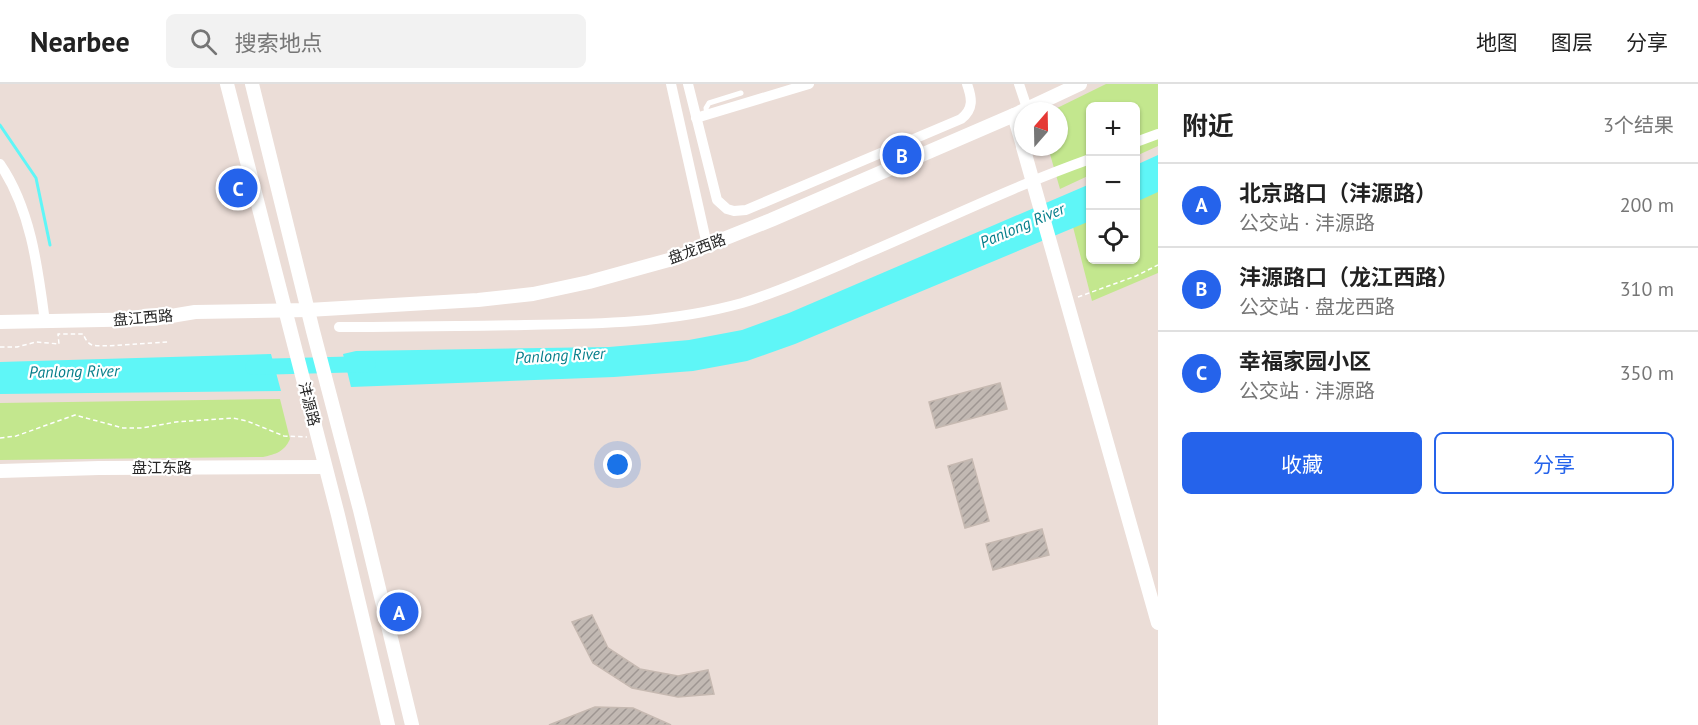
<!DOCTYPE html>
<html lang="zh">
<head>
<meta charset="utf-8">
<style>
	:root { --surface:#fff; --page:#f2f2f2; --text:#222; --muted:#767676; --line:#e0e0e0; --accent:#2563eb }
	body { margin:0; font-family:"PT Sans","Noto Sans SC",sans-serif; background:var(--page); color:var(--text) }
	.controls { position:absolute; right:18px; top:18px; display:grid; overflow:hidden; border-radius:9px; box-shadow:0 2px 4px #0004 }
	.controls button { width:54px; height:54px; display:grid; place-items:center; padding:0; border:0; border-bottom:2px solid var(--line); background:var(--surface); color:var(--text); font:30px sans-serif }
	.compass { position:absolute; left:1014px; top:18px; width:54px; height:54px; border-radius:50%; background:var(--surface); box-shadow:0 2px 4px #0004; rotate:20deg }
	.you { position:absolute; left:618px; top:381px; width:21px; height:21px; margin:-15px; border:4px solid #fff; border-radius:50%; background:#1a73e8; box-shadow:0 0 0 9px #1a73e833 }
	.badge { display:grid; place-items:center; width:39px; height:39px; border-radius:50%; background:var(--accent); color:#fff; font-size:20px; font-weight:700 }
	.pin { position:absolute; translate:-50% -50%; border:3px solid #fff; box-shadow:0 2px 6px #0006 }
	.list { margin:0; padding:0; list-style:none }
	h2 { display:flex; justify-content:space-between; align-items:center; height:78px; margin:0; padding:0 24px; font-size:26px }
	h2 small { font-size:20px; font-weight:400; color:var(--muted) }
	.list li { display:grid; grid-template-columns:39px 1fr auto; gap:18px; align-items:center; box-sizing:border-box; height:84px; padding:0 24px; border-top:2px solid var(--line) }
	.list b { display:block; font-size:22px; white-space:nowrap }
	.list p { margin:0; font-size:20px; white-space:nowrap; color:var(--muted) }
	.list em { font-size:20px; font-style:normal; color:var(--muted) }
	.actions { display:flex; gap:12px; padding:18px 24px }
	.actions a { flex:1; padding:14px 0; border:2px solid var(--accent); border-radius:9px; text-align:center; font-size:21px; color:var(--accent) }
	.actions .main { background:var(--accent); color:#fff }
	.icon { flex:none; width:33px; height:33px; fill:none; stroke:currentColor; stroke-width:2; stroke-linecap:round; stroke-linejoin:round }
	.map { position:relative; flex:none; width:1158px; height:641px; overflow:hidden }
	header { display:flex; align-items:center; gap:36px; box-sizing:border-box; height:84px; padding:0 30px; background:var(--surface); border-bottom:2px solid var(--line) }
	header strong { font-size:28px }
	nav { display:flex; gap:33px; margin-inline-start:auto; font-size:21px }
	.search { width:420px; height:54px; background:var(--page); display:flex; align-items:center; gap:15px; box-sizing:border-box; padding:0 21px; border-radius:9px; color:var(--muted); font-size:22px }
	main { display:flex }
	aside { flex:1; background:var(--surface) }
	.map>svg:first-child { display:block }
</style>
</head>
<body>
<header>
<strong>Nearbee</strong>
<div class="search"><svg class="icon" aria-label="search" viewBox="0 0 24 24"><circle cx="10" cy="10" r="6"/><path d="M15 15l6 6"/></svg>搜索地点</div>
<nav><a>地图</a><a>图层</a><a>分享</a></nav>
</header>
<main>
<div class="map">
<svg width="1158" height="641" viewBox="0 0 1158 641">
	<defs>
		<pattern id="building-hatch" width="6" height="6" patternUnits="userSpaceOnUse" patternTransform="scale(1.5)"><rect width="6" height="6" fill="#c2b9b3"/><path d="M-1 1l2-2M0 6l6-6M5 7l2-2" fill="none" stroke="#9e9692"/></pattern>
	</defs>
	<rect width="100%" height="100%" fill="#ebddd7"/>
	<g fill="#c3e78e">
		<path d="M 1106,0 L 1158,0 L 1158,62 L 1136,72 L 1136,22 L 1090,22 L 1090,91 L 1060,105 L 1048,63 L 1059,63 L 1059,27 L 1051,27 Z"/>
		<path d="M 1158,102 L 1158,189 L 1092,217 L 1072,139 L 1090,131 L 1090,176 L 1136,176 L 1136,112 Z"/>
		<path d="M 280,315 L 290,355 C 284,368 276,370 263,373 L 0,376 L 0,319 Z"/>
	</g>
	<g fill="#5ff6f7">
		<path d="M 1158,71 L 1158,108 L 1136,118 L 1136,81 Z"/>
		<path d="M 1090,100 L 1090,137 L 795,260 L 747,277 L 693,287 L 614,293 L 351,303 L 343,270 L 356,267 L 609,263 L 689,256 L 742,246 L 789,229 Z"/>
		<path d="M 271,270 L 281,307 L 0,310 L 0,278 Z"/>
	</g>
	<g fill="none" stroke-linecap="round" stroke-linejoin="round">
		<path stroke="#5ff6f7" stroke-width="3" d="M 0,41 L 36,94 L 50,161"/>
		<path stroke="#5ff6f7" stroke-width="16" d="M 253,283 L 368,280"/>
	</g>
	<g fill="url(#building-hatch)" stroke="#c6b9b1" stroke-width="1.5">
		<path d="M 1000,299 L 1007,325 L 936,344 L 929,318 Z"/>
		<path d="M 972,375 L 989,437 L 965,444 L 948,382 Z"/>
		<path d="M 1042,445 L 1049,471 L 993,486 L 986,460 Z"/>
		<path d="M 592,531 L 608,564 L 640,585 L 678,592 L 708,586 L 714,610 L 678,613 L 632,604 L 593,579 L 572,538 Z"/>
		<path d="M 595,623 L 633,624 L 671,641 L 549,641 Z"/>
	</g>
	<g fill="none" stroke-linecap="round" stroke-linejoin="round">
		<g stroke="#fff" stroke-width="1.5" stroke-dasharray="4.5 3" stroke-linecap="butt">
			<path d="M 1078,213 L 1136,192 L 1158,181"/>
			<path d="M 0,263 L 17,263 L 36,258 L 59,260 L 58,250 L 83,250 C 85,254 87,259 92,261 C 99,264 155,258 169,258"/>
			<path d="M 0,354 L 16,352 L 75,331 L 123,344 L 142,344 L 176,338 L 233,334 L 247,337 L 284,352 L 307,353"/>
		</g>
		<path stroke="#fff" stroke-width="5" d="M 707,30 L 706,24 L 709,19 L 741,9"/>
		<g stroke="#fff" stroke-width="10">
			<path d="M 671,0 L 707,161"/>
			<path d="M 688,0 L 717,116 L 727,125 L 734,127 L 746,126 L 961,35 C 974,25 972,14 967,0"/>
			<path d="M 1019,0 L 1027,24"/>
			<path d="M 696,34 L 809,0"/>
			<path d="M 1136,58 L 1158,50"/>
			<path d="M 0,80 C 31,125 38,185 45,238"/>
			<path d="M 339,243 C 401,243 463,242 525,241 C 598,240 671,239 742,219 C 781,207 819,190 856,174 C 934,141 1011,103 1090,75"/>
		</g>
		<g stroke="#fff" stroke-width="14">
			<path d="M 227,0 L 338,431 L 388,641"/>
			<path d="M 252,0 L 313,247 L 360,426 L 412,641"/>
			<path d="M 1014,31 L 1023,62"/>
			<path d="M 1023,63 L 1158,539"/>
			<path d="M 0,238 L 153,235 L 195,228 L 308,226 L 478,216 L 533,210 L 589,198 L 676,174 L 771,136 L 1014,31 L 1080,0"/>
			<path d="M 0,387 L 99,384 L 325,383"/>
		</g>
	</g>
	<g text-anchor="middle" stroke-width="4.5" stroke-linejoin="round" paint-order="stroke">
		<g font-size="15" fill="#272727" stroke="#fff">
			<text transform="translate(697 165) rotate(-20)" y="5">盘龙西路</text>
			<text transform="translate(143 234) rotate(-5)" y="5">盘江西路</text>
			<text transform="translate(309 320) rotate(76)" y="5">沣源路</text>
			<text x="162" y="389">盘江东路</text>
		</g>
		<g font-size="16" font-style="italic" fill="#057e8a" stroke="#fff">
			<text transform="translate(1022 141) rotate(-23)" y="6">Panlong River</text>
			<text transform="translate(560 271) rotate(-3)" y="6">Panlong River</text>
			<text transform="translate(74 287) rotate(-1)" y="6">Panlong River</text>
		</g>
	</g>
</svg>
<div class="controls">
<button>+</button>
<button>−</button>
<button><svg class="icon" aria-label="locate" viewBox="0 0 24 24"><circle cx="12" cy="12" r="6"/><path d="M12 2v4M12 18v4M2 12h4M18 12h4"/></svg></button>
</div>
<svg class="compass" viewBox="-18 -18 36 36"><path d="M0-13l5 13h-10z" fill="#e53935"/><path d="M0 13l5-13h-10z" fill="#767676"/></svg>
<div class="you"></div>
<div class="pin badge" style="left:399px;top:528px">A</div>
<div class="pin badge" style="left:902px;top:71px">B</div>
<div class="pin badge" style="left:238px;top:104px">C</div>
</div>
<aside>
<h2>附近<small>3个结果</small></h2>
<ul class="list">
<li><span class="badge">A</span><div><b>北京路口（沣源路）</b><p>公交站 · 沣源路</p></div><em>200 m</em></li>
<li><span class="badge">B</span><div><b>沣源路口（龙江西路）</b><p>公交站 · 盘龙西路</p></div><em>310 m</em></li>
<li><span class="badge">C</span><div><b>幸福家园小区</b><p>公交站 · 沣源路</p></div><em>350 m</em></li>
</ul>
<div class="actions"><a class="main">收藏</a><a>分享</a></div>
</aside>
</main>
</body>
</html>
